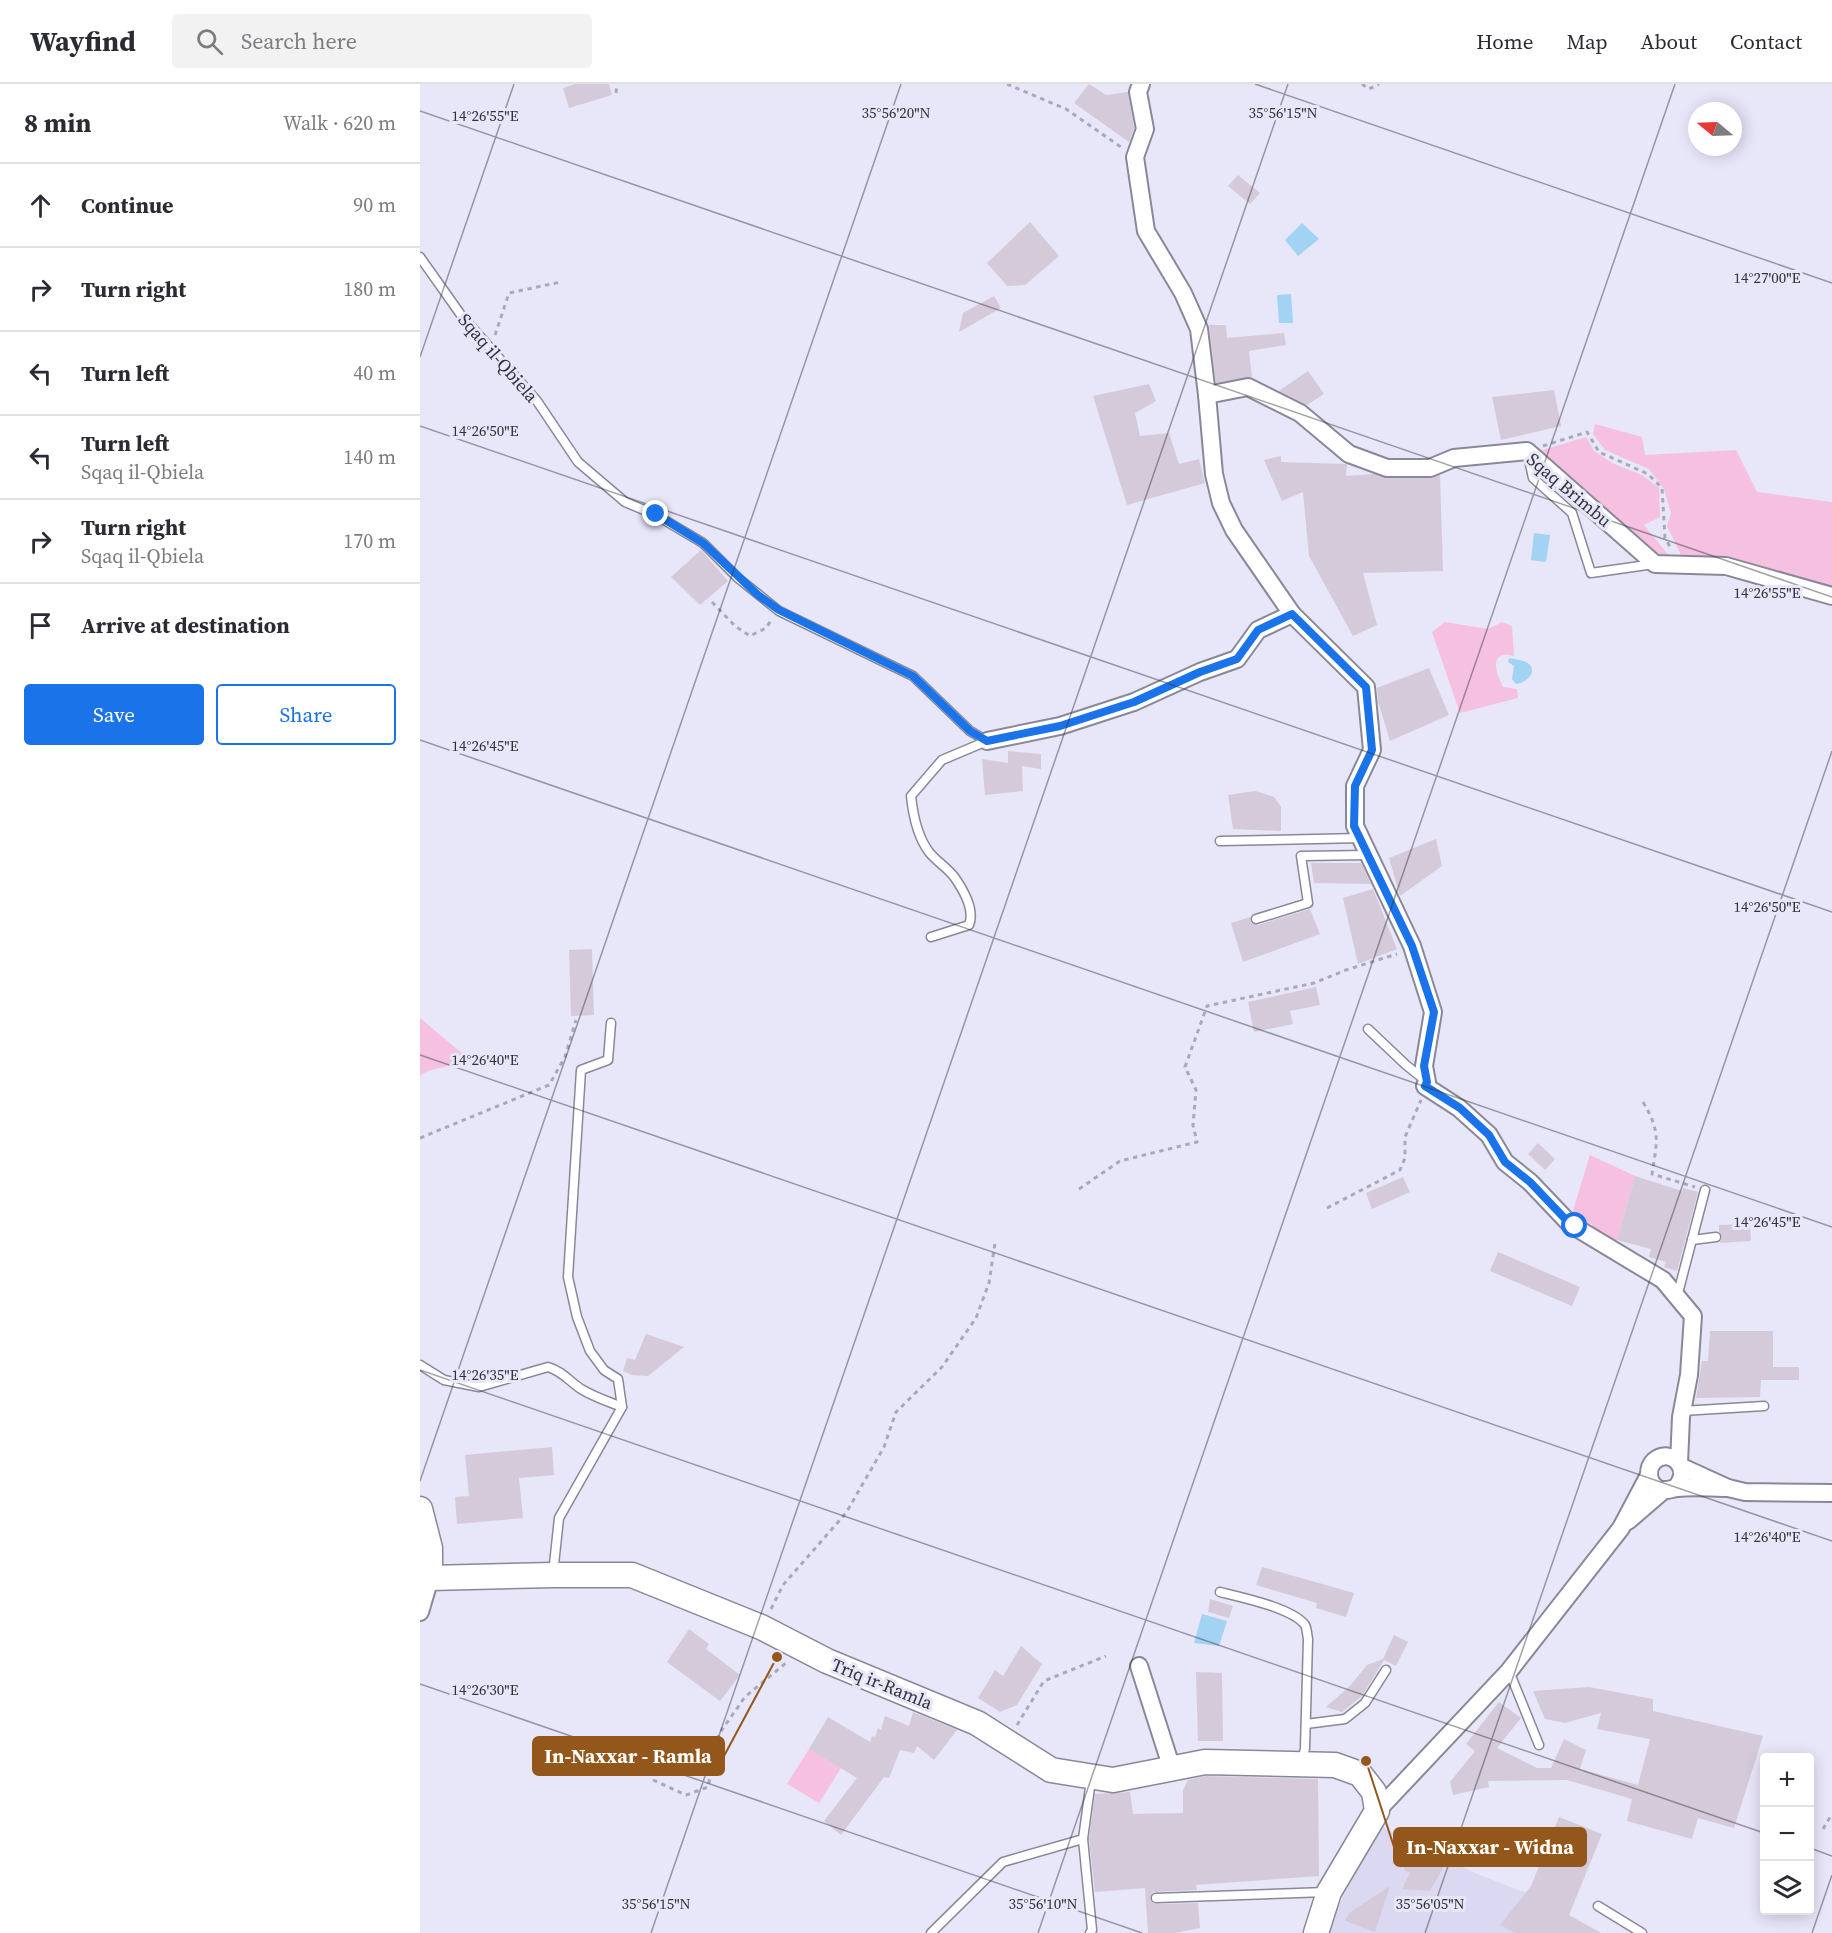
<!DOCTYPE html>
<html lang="en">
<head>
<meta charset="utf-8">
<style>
	:root { --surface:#fff; --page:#f2f2f3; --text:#2b2b33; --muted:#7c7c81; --line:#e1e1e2; --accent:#1a73e8 }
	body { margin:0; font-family:"Source Serif 4",serif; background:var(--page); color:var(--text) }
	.controls { position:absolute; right:18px; bottom:18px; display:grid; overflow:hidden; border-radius:6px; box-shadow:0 3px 15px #0003 }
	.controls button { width:54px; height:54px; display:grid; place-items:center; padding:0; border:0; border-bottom:2px solid var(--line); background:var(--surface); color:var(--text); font:30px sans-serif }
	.compass { position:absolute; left:1268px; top:18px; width:54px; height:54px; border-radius:50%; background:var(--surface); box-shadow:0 3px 15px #0003; rotate:289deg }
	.stop { position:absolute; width:18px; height:18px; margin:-14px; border:4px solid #1a73e8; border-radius:50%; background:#fff }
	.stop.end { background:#1a73e8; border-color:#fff; box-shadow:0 2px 6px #0008 }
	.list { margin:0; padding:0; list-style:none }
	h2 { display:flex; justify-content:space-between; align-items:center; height:78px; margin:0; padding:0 24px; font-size:26px }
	h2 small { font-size:20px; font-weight:400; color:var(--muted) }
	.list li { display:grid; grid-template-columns:39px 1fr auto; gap:18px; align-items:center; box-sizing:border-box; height:84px; padding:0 24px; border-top:2px solid var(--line) }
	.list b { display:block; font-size:22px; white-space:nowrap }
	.list p { margin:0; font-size:20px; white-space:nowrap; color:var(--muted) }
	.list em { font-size:20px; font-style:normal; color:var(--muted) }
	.actions { display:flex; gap:12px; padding:18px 24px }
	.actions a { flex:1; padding:14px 0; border:2px solid var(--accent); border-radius:6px; text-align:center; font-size:21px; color:var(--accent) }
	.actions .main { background:var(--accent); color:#fff }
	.icon { flex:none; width:33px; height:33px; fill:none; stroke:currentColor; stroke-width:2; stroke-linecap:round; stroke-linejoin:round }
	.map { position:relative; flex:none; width:1412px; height:1849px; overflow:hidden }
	header { display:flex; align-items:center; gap:36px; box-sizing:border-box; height:84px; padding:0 30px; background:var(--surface); border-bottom:2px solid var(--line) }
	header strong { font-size:28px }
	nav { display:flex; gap:33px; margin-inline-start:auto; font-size:21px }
	.search { width:420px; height:54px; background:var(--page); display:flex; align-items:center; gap:15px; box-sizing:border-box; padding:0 21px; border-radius:6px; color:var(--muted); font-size:22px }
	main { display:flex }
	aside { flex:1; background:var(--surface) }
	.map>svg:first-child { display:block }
</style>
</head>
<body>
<header>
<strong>Wayfind</strong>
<div class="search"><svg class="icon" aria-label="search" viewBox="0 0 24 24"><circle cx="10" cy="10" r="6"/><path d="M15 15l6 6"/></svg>Search here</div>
<nav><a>Home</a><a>Map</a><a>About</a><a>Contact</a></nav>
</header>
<main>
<aside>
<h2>8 min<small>Walk · 620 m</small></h2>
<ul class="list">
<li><svg class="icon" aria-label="ahead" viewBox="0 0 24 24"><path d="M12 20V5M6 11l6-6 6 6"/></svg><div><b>Continue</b></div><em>90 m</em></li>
<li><svg class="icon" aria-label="right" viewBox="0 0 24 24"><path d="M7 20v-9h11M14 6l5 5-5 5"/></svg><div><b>Turn right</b></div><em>180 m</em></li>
<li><svg class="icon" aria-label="left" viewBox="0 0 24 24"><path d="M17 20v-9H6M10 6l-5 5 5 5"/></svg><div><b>Turn left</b></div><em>40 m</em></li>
<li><svg class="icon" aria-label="left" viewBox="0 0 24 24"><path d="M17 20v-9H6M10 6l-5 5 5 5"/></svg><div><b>Turn left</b><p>Sqaq il-Qbiela</p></div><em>140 m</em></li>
<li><svg class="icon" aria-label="right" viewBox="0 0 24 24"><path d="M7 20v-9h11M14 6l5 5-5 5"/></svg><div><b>Turn right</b><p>Sqaq il-Qbiela</p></div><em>170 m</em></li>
<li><svg class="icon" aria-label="arrive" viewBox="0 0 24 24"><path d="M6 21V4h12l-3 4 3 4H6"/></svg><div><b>Arrive at destination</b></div></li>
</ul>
<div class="actions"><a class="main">Save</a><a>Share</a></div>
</aside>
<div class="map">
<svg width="1412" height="1849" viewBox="0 0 1412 1849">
	<rect width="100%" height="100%" fill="#e8e6f9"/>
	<path fill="#dbd9f1" d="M 960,1742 L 1055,1789 L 1106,1809 L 1181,1849 L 908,1849 L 918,1823 Z"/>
	<g fill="#f6c0e0">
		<path d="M 1175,340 L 1222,353 L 1225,371 L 1316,366 L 1337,408 L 1412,418 L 1412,503 L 1306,476 L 1262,473 L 1247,442 L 1251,429 L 1244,405 L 1229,385 L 1185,366 L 1173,350 Z"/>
		<path d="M 1166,353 L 1174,367 L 1192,379 L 1222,391 L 1239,404 L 1240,433 L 1224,441 L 1250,473 L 1245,475 L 1215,456 L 1116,368 Z"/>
		<path d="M 1025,538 L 1068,545 L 1082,538 L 1092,542 L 1094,572 C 1068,565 1076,589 1083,603 L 1097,605 L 1098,614 L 1040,629 L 1012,548 Z"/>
		<path d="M 0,934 L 44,971 C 29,988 15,980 0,992 Z"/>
		<path d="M 1170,1071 L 1215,1092 L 1197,1156 L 1193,1162 L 1173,1148 L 1172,1140 L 1162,1139 L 1152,1130 Z"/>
		<path d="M 389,1665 L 421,1684 L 399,1719 L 367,1700 Z"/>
	</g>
	<g fill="#a2d3f3">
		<path d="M 882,139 L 899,155 L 878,172 L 865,156 Z"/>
		<path d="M 871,210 L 873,239 L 859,239 L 857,211 Z"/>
		<path d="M 1114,449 L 1130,451 L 1126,478 L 1111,476 Z"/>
		<path d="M 1089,574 C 1095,575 1104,576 1109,580 C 1118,589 1105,599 1096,600 L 1092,595 L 1094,582 L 1088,578 Z"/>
		<path d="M 782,1530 L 807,1537 L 799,1562 L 774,1559 Z"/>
	</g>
	<g fill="#d5cada">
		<path d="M 155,0 L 189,0 L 192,11 L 149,24 L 143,4 Z"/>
		<path d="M 669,0 L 686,11 L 708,8 L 714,44 L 709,58 L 654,19 Z"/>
		<path d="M 818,91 L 840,109 L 830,120 L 808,102 Z"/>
		<path d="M 610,138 L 639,172 L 605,201 L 587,202 L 567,179 Z"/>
		<path d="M 574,212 L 581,224 L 539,248 L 543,229 Z"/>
		<path d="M 789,241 L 806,241 L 807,254 L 864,249 L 866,261 L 829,267 L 832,293 L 796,299 Z"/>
		<path d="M 888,287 L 904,310 L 887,321 L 859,307 Z"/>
		<path d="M 729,300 L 736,317 L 715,329 L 720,352 L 749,349 L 759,380 L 779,375 L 785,399 L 707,421 L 673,312 Z"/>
		<path d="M 1134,306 L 1141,342 L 1081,356 L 1072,313 Z"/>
		<path d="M 861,372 L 861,378 L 925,380 L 927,380 L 926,392 L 954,390 L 967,394 L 1010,394 L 1020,391 L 1023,487 L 943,489 L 957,541 L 933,552 L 889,472 L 883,408 L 862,417 L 844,376 Z"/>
		<path d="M 281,466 L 308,497 L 280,521 L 251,493 Z"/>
		<path d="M 1009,584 L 1029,631 L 970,657 L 958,617 L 957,604 Z"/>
		<path d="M 588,667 L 621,670 L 621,685 L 602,682 L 603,707 L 565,711 L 562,675 L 588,679 Z"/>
		<path d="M 835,707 L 854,713 L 861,723 L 861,747 L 813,745 L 808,711 Z"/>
		<path d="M 1016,755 L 1022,782 L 980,812 L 969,774 Z"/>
		<path d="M 891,779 L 941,779 L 951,800 L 894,799 Z"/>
		<path d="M 953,805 L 977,865 L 938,880 L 923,814 Z"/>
		<path d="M 890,825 L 900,850 L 823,878 L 811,839 L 830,833 L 831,839 L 838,841 Z"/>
		<path d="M 172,865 L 174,931 L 151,932 L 149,866 Z"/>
		<path d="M 896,903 L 900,921 L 870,927 L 873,940 L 834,948 L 828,918 Z"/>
		<path d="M 1118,1059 L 1135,1075 L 1125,1086 L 1108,1070 Z"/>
		<path d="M 1215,1092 L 1262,1107 L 1263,1104 L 1278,1108 L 1257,1187 L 1244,1183 L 1246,1178 L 1229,1173 L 1231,1165 L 1197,1156 Z"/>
		<path d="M 983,1093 L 990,1108 L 952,1125 L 946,1109 Z"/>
		<path d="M 1330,1140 L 1331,1157 L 1300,1159 L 1302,1153 L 1299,1148 L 1299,1141 Z"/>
		<path d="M 1078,1168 L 1160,1203 L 1152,1222 L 1070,1187 Z"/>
		<path d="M 1290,1247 L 1353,1247 L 1353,1283 L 1379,1283 L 1379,1296 L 1341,1296 L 1340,1313 L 1276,1314 L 1282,1277 L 1288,1277 Z"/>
		<path d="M 226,1250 L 264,1263 L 228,1292 L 212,1291 L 203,1287 L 207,1274 L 215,1276 Z"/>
		<path d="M 132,1363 L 134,1391 L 99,1394 L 103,1434 L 37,1440 L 35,1413 L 49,1412 L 45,1371 Z"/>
		<path d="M 842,1483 L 934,1509 L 926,1533 L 896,1524 L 897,1519 L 836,1501 Z"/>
		<path d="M 790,1515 L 813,1522 L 809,1534 L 788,1528 Z"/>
		<path d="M 269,1545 L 289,1560 L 286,1565 L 320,1591 L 300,1617 L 247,1578 Z"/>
		<path d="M 974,1551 L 988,1558 L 976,1582 L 964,1576 L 942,1612 L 922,1628 L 906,1623 L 930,1602 L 947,1581 L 963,1575 Z"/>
		<path d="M 601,1562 L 622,1580 L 597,1621 L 580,1628 L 558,1614 L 575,1586 L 583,1592 Z"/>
		<path d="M 776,1588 L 802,1589 L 803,1657 L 778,1657 Z"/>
		<path d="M 1169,1603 L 1233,1615 L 1233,1627 L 1343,1652 L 1314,1744 L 1278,1734 L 1272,1755 L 1207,1737 L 1212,1715 L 1147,1696 L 1068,1697 L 1069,1703 L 1033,1711 L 1030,1698 L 1055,1667 L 1046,1660 L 1079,1618 L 1101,1634 L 1077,1664 L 1117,1684 L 1131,1684 L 1144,1655 L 1166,1666 L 1160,1685 L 1218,1701 L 1230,1655 L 1177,1645 L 1181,1629 L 1145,1639 L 1125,1635 L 1113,1607 Z"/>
		<path d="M 493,1628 L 537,1646 L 514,1676 L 497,1662 L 494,1669 L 480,1666 L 469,1694 L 464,1693 L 421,1751 L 404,1737 L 437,1694 L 389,1665 L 408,1633 L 450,1658 L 452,1652 L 455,1653 L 458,1644 L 461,1646 L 465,1632 L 489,1642 Z"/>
		<path d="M 786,1692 L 898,1695 L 899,1792 L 776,1801 L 777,1806 L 733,1808 L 730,1815 L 734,1820 L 778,1819 L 780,1844 L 755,1849 L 728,1849 L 725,1804 L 675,1808 L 669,1755 L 675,1710 L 710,1708 L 713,1730 L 763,1729 L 763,1706 L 768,1696 Z"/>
		<path d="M 1139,1733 L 1182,1750 L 1149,1831 L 1181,1849 L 1096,1849 L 1080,1841 L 1111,1802 Z"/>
		<path d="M 991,1758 L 1028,1775 L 1010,1807 L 982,1805 L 990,1789 L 984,1786 Z"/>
		<path d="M 970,1802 L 955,1848 L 925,1837 L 929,1829 Z"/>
	</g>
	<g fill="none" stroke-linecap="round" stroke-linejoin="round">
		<defs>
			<g id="lane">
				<path d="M 0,173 L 41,231 L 117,317 L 158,378 L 205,418 L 236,431 L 283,459 L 318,494 L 359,527 L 493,592 L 550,647 L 567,657"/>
				<path d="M 1108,371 L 1113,394 L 1152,429 L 1171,489 L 1234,480"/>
				<path d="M 800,757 L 941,754"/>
				<path d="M 836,835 L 888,819 L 881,772 L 949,771"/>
				<path d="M 511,853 L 549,841 C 555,826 544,807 535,794 C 528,784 517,778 509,768 C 497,752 493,731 491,712 L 522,676 L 567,657"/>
				<path d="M 948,945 L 986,981 L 1005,996"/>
				<path d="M 1272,1156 L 1296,1153"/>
				<path d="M 1257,1213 L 1285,1106"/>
				<path d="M 0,1281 L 24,1296 L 59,1303 L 128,1283 C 142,1287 149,1297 161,1305 C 174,1313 187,1317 202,1323"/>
				<path d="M 1262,1327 L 1344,1322"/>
				<path d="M 133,1490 L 139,1434 L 202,1323 L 198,1295 L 184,1286 L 170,1267 L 157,1233 L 148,1193 L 161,986 L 188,976 L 191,939"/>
				<path d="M 800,1508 C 820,1513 873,1524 885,1541 C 887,1545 887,1550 888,1555 L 885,1664 L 882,1679"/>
				<path d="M 1089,1587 L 1119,1661"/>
				<path d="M 886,1640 L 925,1635 L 945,1619 L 966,1586"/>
				<path d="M 736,1814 L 906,1808"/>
				<path d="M 1178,1822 L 1222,1849"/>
				<path d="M 511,1849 L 583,1778 L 663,1755"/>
				<path d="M 670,1849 L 672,1846 L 663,1755 L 671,1696"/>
			</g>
			<g id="street">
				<path d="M 721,0 L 718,8 L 725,45 L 715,73 L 726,147 L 763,209 L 779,245 L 787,311 L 794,390 L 801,419 L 814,446 L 872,530 L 946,603 L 952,666 L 935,702 L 935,742 L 992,862 L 1013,928 L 1004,982 L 1007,998 L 1005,1002 L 1039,1024 L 1069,1051 L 1085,1078 L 1110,1098 L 1150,1140 L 1243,1196 L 1273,1232 L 1269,1291 L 1261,1333 L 1259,1379"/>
				<path d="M 787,311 L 828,303 L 880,329 L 929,370 L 967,384 L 1010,384 L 1034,374 L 1107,367 L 1235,480 L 1306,482 L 1412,512"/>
				<path d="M 567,657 L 640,642 L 714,618 L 780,588 L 817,575 L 838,546 L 872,530"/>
				<path d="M 1262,1383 L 1308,1404 L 1325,1408 L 1412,1409"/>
				<path d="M 1255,1404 C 1274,1386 1251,1362 1234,1377 C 1231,1380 1229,1385 1229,1390 C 1229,1396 1233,1402 1238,1405 C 1245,1408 1250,1405 1257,1404 C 1273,1402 1291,1404 1308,1404"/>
				<path d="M 1208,1437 L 1244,1406"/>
				<path d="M 0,1528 L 10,1494"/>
				<path d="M 719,1582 L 752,1685"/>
				<path d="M 957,1727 L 1089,1587 L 1201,1444 L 1229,1391"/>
			</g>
			<path id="secondary" d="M 0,1425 L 10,1464 L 10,1494 L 133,1491 L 212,1491 L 341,1543 L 407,1577 L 557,1639 L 631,1686 L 693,1696 L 785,1678 L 915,1681 L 940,1690 L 954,1708 L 957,1727 L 909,1808 L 896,1849"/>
		</defs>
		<use href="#lane" stroke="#898898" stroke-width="11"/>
		<use href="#street" stroke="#898898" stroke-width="20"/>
		<use href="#secondary" stroke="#898898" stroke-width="27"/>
		<g stroke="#aba9b8" stroke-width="3" stroke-dasharray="4.5 4.5" stroke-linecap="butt">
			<path d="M 587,0 L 646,25 L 701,63"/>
			<path d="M 942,0 L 949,5 L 959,0"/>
			<path d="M 196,9 L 197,0"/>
			<path d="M 75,251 L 89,209 L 141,198"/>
			<path d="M 1123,362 L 1167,348 L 1179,368 L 1228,390 L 1242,404 L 1245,454 L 1252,466"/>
			<path d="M 292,518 L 315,542 L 330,552 L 346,544 L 352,535"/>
			<path d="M 1223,1018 C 1241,1048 1237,1057 1232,1090 L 1275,1103"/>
			<path d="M 0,1054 L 129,1001 L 145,973 L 156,936"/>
			<path d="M 659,1105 L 700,1077 L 777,1058 L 773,1041 L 776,1006 L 765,983 L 787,922 L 894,899 L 926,886 L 977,870"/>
			<path d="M 907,1124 L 980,1086 L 985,1074 L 985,1053 L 1001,1016"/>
			<path d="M 351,1525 L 363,1501 L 426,1429 L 464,1363 L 476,1328 L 522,1283 L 556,1234 L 569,1199 L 575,1159"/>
			<path d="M 597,1641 L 624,1597 L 686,1572"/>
			<path d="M 233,1696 L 266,1711 L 288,1703 L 299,1650 L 325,1613 L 367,1578"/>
			<path d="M 1403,1745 L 1412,1730"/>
		</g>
		<use href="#lane" stroke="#fff" stroke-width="8"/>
		<use href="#street" stroke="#fff" stroke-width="16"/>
		<use href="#secondary" stroke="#fff" stroke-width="24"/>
	</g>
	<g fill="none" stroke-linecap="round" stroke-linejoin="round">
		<path stroke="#1a73e8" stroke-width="8" d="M 236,430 L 283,459 L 338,511 L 359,526 L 493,592 L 550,647 L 567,657 L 640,642 L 714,618 L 780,588 L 817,575 L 838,546 L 872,530 L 946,603 L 952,666 L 935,702 L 934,742 L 992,862 L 1014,928 L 1004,982 L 1007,998 L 1005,1002 L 1040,1024 L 1069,1051 L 1085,1078 L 1110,1098 L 1150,1140 L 1155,1142"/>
	</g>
	<path fill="none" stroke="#333239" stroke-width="1.5" stroke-opacity="0.45" d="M 835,0 L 1412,199M 0,27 L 1412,513M 0,273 L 94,0M 0,342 L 1412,828M 0,656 L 1412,1143M 0,971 L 1412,1457M 0,1286 L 1344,1749M 0,1397 L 481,0M 0,1600 L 722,1849M 1390,1764 L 1412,1772M 231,1849 L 868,0M 618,1849 L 1255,0M 1005,1849 L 1412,667M 1392,1849 L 1412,1791"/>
	<g text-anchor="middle" stroke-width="6" stroke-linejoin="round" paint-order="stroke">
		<g font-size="18" fill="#333239" stroke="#e8e6f9">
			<text transform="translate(78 274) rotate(49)" y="6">Sqaq il-Qbiela</text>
			<text transform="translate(1149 406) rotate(40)" y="6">Sqaq Brimbu</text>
			<text transform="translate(462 1600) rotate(22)" y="6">Triq ir-Ramla</text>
		</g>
	</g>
	<g font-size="15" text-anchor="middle" fill="#333239" stroke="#e8e6f9" stroke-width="6" stroke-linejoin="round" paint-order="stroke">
		<text x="476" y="34">35°56'20"N</text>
		<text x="863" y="34">35°56'15"N</text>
		<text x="65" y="37">14°26'55"E</text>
		<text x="1347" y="199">14°27'00"E</text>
		<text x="65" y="352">14°26'50"E</text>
		<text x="1347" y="514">14°26'55"E</text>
		<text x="65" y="667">14°26'45"E</text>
		<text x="1347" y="828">14°26'50"E</text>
		<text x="65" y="981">14°26'40"E</text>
		<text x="1347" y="1143">14°26'45"E</text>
		<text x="65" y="1296">14°26'35"E</text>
		<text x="1347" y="1458">14°26'40"E</text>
		<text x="65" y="1611">14°26'30"E</text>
		<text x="236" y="1825">35°56'15"N</text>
		<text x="623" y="1825">35°56'10"N</text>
		<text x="1010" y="1825">35°56'05"N</text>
	</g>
	<path fill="none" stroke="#94571b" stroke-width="2" d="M357 1573L304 1672M946 1677L974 1763"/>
	<g fill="#94571b" stroke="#e8e6f9" stroke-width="2">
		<circle cx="357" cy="1573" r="6"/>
		<circle cx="946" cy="1677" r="6"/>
	</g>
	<g fill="#94571b" stroke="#94571b" stroke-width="2">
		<rect x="113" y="1653" width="191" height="38" rx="6"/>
		<rect x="974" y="1744" width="192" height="38" rx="6"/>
	</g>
	<g font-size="20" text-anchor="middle" font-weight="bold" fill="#fff">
		<text x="208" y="1679">In-Naxxar - Ramla</text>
		<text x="1070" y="1770">In-Naxxar - Widna</text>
	</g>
</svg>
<div class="controls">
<button>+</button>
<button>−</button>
<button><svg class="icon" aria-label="layers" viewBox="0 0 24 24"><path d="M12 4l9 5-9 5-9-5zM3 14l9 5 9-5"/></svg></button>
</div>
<svg class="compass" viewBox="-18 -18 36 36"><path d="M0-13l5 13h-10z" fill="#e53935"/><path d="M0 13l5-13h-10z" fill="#7c7c81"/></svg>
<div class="stop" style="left:1155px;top:1142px"></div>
<div class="stop end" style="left:236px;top:430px"></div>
</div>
</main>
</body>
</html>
